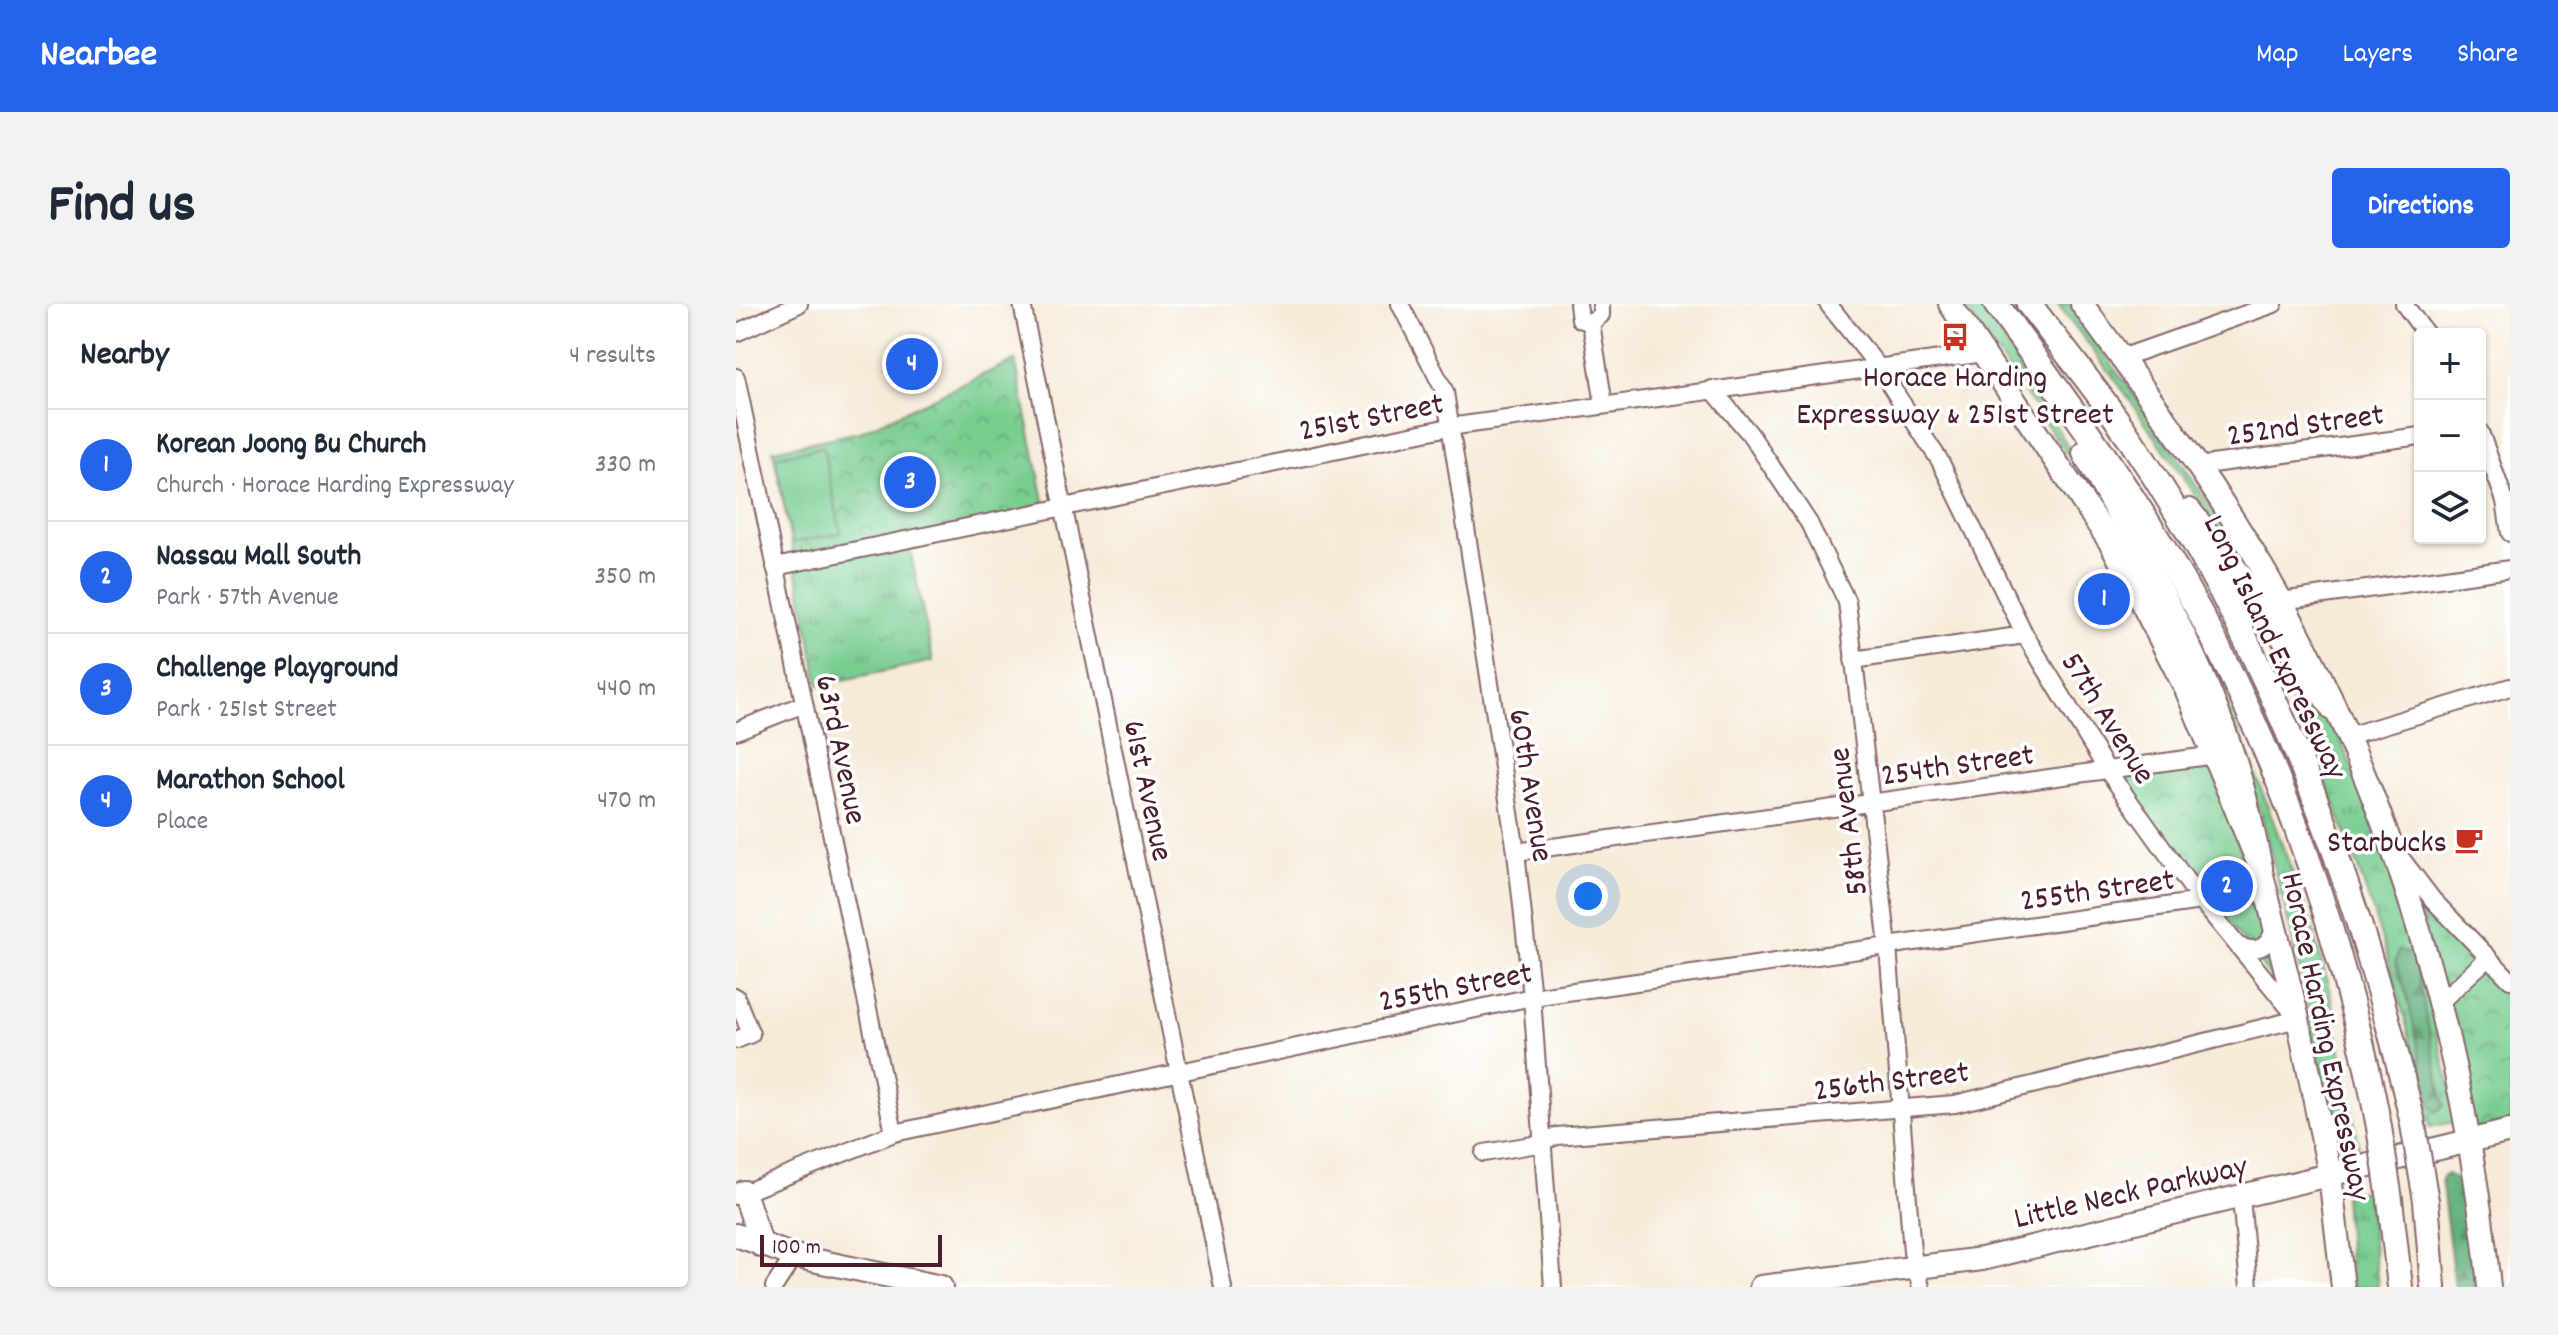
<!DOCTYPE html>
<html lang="en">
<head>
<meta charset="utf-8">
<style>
	:root { --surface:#fff; --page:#f2f2f3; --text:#1f2937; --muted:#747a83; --line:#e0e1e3; --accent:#2563eb }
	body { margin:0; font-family:Dekko,sans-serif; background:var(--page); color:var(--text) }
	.controls { position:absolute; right:24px; top:24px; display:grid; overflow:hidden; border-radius:8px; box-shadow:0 2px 6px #0004 }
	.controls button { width:72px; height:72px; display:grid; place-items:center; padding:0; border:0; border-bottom:2px solid var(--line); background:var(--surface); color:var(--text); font:40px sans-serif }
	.scale { position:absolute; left:24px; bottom:20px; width:182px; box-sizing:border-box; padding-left:8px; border:4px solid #4a1f2b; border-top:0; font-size:22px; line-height:28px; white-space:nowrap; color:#4a1f2b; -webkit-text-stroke:6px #fff; paint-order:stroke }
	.you { position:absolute; left:852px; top:592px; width:28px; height:28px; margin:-20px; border:6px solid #fff; border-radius:50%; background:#1a73e8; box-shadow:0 0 0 12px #1a73e833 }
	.badge { display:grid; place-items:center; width:52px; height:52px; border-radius:50%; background:var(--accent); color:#fff; font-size:26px; font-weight:700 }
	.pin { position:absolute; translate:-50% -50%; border:4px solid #fff; box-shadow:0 2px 8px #0006 }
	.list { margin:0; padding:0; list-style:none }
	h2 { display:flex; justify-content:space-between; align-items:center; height:104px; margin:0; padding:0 32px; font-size:34px }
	h2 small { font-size:26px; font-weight:400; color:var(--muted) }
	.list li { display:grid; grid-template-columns:52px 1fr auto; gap:24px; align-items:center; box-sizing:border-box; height:112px; padding:0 32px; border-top:2px solid var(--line) }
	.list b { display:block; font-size:30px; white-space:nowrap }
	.list p { margin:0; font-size:26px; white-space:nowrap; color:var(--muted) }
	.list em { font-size:26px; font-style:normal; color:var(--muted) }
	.icon { flex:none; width:44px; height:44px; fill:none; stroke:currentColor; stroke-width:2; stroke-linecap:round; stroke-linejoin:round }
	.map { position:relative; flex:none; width:1774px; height:983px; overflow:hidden; border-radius:8px }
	header { display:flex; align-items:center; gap:48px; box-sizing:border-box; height:112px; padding:0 40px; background:var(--accent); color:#fff }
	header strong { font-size:38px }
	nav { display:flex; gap:44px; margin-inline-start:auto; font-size:28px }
	.intro { display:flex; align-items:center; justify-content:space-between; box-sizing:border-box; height:192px; padding:0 48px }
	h1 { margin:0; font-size:56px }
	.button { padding:20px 36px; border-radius:8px; background:var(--accent); color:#fff; font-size:28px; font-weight:700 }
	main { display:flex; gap:48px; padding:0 48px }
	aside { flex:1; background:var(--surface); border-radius:8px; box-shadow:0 2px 6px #0004 }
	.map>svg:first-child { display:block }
</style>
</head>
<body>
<header>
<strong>Nearbee</strong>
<nav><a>Map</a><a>Layers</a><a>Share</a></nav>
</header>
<div class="intro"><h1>Find us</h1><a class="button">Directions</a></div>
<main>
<aside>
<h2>Nearby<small>4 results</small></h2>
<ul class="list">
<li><span class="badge">1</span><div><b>Korean Joong Bu Church</b><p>Church · Horace Harding Expressway</p></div><em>330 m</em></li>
<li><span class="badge">2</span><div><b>Nassau Mall South</b><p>Park · 57th Avenue</p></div><em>350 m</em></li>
<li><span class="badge">3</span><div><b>Challenge Playground</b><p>Park · 251st Street</p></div><em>440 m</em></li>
<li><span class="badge">4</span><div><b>Marathon School</b><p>Place</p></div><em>470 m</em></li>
</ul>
</aside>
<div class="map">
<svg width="1774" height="983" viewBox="0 0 1774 983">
	<defs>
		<pattern id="grass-tufts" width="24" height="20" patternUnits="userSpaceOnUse" patternTransform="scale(2)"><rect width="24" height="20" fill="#79cd91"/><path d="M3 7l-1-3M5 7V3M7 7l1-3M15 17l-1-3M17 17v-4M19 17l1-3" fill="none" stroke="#65a677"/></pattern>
		<pattern id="forest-firs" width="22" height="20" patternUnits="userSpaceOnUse" patternTransform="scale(2)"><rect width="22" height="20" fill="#62b07b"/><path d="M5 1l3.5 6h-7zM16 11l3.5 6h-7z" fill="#538f65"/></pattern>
		<pattern id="park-crowns" width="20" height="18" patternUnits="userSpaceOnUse" patternTransform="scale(2)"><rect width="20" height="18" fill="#79cd91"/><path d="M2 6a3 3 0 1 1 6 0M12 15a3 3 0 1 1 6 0" fill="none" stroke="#65a677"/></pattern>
	</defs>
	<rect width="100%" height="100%" fill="#fff"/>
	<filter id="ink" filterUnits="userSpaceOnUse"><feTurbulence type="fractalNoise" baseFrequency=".0125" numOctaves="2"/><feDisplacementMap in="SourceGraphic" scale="16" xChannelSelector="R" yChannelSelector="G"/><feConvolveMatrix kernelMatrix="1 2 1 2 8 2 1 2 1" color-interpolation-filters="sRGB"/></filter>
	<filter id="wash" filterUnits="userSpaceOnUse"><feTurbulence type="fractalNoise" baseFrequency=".006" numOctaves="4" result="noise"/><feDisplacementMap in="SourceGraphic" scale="32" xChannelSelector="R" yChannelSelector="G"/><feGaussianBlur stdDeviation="1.8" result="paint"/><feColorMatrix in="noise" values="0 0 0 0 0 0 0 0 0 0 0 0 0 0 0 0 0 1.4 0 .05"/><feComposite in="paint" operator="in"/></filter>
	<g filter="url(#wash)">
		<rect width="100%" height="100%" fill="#f6ebd8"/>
		<g fill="url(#grass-tufts)" stroke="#62765e" stroke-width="2">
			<path d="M 1227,0 L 1241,0 L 1262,27 L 1378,218 Z"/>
			<path d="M 1322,0 L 1333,0 L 1444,156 L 1540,307 L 1386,85 Z"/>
			<path d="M 172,235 L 197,357 L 83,381 L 59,258 Z"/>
			<path d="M 1511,302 L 1569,381 L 1584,412 L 1602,429 L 1650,547 L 1681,645 L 1722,817 L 1694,823 C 1658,640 1592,469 1511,302 Z"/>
			<path d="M 1462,340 L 1502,423 L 1575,618 L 1594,689 L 1623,842 L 1601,847 L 1563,663 L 1526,513 Z"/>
			<path d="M 1631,886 L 1642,983 L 1615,983 L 1608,892 Z"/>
		</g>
		<g fill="url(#forest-firs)" stroke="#566853" stroke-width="2">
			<path d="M 1663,646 L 1678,652 L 1708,802 L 1700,808 L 1694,800 L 1672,695 L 1659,658 Z"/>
			<path d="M 1711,870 L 1725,877 L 1730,888 L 1740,983 L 1719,983 L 1705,874 Z"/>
		</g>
		<g fill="url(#park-crowns)" stroke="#62765e" stroke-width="2">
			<path d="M 279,56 L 310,206 L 59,258 L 37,146 L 124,128 Z"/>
			<path d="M 1475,460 L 1554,692 L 1549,693 L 1384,471 Z"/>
			<path d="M 1689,594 L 1774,681 L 1774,817 L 1737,827 L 1683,600 Z"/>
		</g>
		<path fill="#79cd91" stroke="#62765e" stroke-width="2" d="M 87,143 L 105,229 L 56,239 L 39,153 Z"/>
	</g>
	<g filter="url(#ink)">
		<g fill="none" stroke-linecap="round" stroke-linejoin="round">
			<defs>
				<g id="minor">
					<path d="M 286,0 L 487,983"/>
					<path d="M 664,0 L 709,88 L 780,548 L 796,693 L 817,983"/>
					<path d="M 842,0 L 844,15 L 855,19 L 865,11 L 865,0"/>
					<path d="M 1668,0 L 1690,30"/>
					<path d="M 855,19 L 868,101"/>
					<path d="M 0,29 L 63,0"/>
					<path d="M 1385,54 L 1538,0"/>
					<path d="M 0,73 L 158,829"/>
					<path d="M 976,85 L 1014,130 L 1073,219 L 1111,298 L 1152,642 L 1176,948 L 1185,983"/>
					<path d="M 1744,128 L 1769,197 L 1774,229"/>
					<path d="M 1461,162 L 1684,132"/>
					<path d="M 39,263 L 713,123 L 1248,49"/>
					<path d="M 1545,297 L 1774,265"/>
					<path d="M 1117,356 L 1289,331"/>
					<path d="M 0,427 L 68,400"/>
					<path d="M 1612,432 L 1774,383"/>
					<path d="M 780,548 L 1479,451"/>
					<path d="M 1665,554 L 1697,596 L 1774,676"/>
					<path d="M 1501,641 C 1521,650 1533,644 1539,622"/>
					<path d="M 0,693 L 15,730 L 0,736"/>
					<path d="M 1703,699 L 1752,654"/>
					<path d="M 748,849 L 796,841 L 821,832 L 1219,800 L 1562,715 L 1465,597 L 1371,466 L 1289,331 L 1204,157 L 1141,61 L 1092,0"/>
					<path d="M 0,892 L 158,829 L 796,693 L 1465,597"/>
					<path d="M 1505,893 L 1513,983"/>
					<path d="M 38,983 L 58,952"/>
				</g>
				<g id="major">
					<path d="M 1214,0 L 1376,241 L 1450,385 L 1524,563 L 1562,715 L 1594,871 L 1607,983"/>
					<path d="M 1346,0 C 1401,76 1458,152 1508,233 C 1647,459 1727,719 1753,983"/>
					<path d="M 8,888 L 26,942"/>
					<path d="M 0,931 L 58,952 L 205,983"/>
					<path d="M 1025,983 L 1246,955 L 1774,827"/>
				</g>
				<g id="highway">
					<path d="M 1260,0 C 1311,71 1363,141 1409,214 C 1525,400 1603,609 1643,823"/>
					<path d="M 1293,0 C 1325,42 1359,83 1388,126 C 1530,334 1620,571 1676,815"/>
					<path d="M 1349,149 C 1408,256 1474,366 1506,485 C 1513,511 1518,537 1524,563"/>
					<path d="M 1453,207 L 1510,280 L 1598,405"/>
					<path d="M 1654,896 L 1664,983"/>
					<path d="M 1690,897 L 1697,983"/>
				</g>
			</defs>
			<use href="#minor" stroke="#866668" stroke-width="20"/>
			<use href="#major" stroke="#866668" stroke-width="26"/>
			<use href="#highway" stroke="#866668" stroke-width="28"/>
			<use href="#minor" stroke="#fff" stroke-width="16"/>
			<use href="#major" stroke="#fff" stroke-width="22"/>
			<use href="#highway" stroke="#fff" stroke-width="24"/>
			<defs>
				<g id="highway-bridge">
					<path d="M 1676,815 L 1690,897"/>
					<path d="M 1643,823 L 1654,896"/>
				</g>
			</defs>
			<use href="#highway-bridge" stroke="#866668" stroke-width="28" stroke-linecap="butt"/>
			<use href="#highway-bridge" stroke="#fff" stroke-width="24"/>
		</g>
	</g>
	<defs>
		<symbol id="bus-bare" viewBox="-9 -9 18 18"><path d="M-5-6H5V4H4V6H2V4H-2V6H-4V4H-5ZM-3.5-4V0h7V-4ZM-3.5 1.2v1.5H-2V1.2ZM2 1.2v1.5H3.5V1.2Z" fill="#c8321e" stroke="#fff" stroke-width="2.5" paint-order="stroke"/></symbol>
		<symbol id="cafe-bare" viewBox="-9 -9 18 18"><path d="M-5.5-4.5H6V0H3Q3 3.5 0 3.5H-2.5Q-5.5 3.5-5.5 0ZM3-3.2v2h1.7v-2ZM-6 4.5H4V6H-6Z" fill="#c8321e" stroke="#fff" stroke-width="2.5" paint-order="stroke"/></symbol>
	</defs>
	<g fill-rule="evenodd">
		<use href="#bus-bare" x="1199" y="13" width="40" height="40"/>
		<use href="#cafe-bare" x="1713" y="516" width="40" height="40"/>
	</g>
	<g text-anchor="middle" stroke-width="7" stroke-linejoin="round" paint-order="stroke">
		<g font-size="32" fill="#4a1f2b" stroke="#fff">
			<text x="1219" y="82">Horace Harding<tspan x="1219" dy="37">Expressway &amp; 251st Street</tspan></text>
			<text x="1711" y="547" text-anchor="end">Starbucks</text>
		</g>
		<g font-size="32" fill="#4a1f2b" stroke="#fff">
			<text transform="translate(635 111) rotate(-11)" y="11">251st Street</text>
			<text transform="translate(1569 119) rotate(-8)" y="11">252nd Street</text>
			<text transform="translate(1541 342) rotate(64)" y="11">Long Island Expressway</text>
			<text transform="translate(1374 413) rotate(58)" y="11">57th Avenue</text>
			<text transform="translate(107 445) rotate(78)" y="11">63rd Avenue</text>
			<text transform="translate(1221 459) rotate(-8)" y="11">254th Street</text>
			<text transform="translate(797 481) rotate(81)" y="11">60th Avenue</text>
			<text transform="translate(414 486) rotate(78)" y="11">61st Avenue</text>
			<text transform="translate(1110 518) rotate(-97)" y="11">58th Avenue</text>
			<text transform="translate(1361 584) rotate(-8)" y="11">255th Street</text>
			<text transform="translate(719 681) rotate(-11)" y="11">255th Street</text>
			<text transform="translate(1592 732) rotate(78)" y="11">Horace Harding Expressway</text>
			<text transform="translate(1155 775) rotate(-7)" y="11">256th Street</text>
			<text transform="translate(1394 886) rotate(-13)" y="11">Little Neck Parkway</text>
		</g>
	</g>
</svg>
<div class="controls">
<button>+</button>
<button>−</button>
<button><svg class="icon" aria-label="layers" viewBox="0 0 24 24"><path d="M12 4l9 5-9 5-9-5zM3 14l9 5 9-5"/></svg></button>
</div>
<div class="scale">100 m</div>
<div class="you"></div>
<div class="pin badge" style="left:1368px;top:295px">1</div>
<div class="pin badge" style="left:1491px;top:582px">2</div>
<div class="pin badge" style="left:174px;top:178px">3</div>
<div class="pin badge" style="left:176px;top:60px">4</div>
</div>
</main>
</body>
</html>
